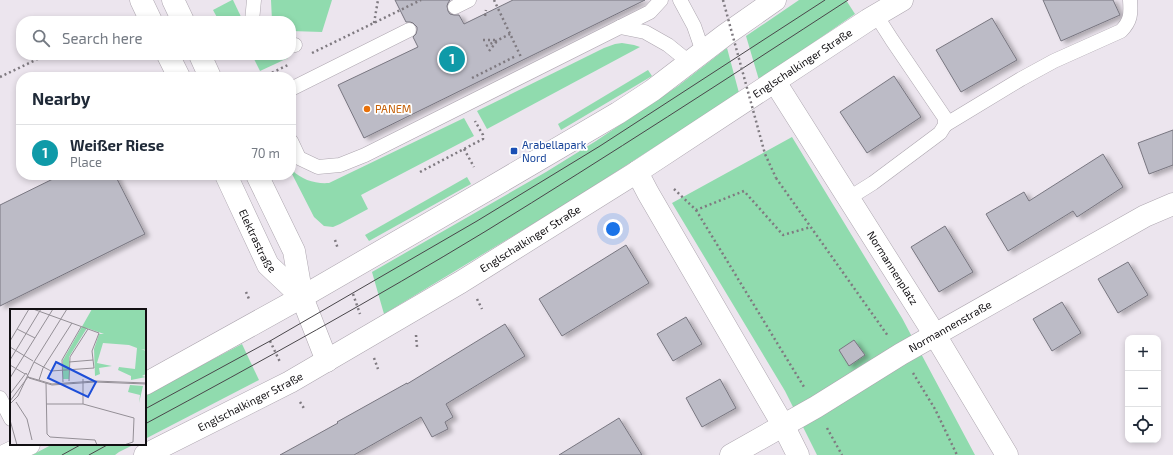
<!DOCTYPE html>
<html lang="en">
<head>
<meta charset="utf-8">
<style>
	:root { --surface:#fff; --page:#f6f6f7; --text:#1f2937; --muted:#747a83; --line:#e0e1e3; --accent:#3b817a }
	body { margin:0; font-family:"Exo 2",sans-serif; background:var(--page); color:var(--text) }
	.controls { position:absolute; right:12px; bottom:12px; display:grid; overflow:hidden; border-radius:8px; box-shadow:0 2px 6px #0003 }
	.controls button { width:36px; height:36px; display:grid; place-items:center; padding:0; border:0; border-bottom:1px solid var(--line); background:var(--surface); color:var(--text); font:20px sans-serif }
	.you { position:absolute; left:613px; top:229px; width:14px; height:14px; margin:-10px; border:3px solid #fff; border-radius:50%; background:#1a73e8; box-shadow:0 0 0 6px #1a73e833 }
	.badge { display:grid; place-items:center; width:26px; height:26px; border-radius:50%; background:var(--accent); color:#fff; font-size:13px; font-weight:700 }
	.pin { position:absolute; translate:-50% -50%; border:2px solid #fff; box-shadow:0 1px 4px #0006 }
	.list { margin:0; padding:0; list-style:none }
	h2 { display:flex; justify-content:space-between; align-items:center; height:52px; margin:0; padding:0 16px; font-size:17px }
	h2 small { font-size:13px; font-weight:400; color:var(--muted) }
	.list li { display:grid; grid-template-columns:26px 1fr auto; gap:12px; align-items:center; box-sizing:border-box; height:56px; padding:0 16px; border-top:1px solid var(--line) }
	.list b { display:block; font-size:15px; white-space:nowrap }
	.list p { margin:0; font-size:13px; white-space:nowrap; color:var(--muted) }
	.list em { font-size:13px; font-style:normal; color:var(--muted) }
	.icon { flex:none; width:22px; height:22px; fill:none; stroke:currentColor; stroke-width:2; stroke-linecap:round; stroke-linejoin:round }
	.map { position:relative; flex:none; width:1173px; height:455px; overflow:hidden }
	.search { position:absolute; background:var(--surface); box-shadow:0 2px 6px #0003; left:16px; top:16px; width:280px; height:44px; display:flex; align-items:center; gap:10px; box-sizing:border-box; padding:0 14px; border-radius:16px; color:var(--muted); font-size:15px }
	.panel { position:absolute; background:var(--surface); box-shadow:0 2px 6px #0003; left:16px; top:72px; width:280px; height:108px; border-radius:16px }
	.map>svg:first-child { display:block }
</style>
</head>
<body>
<div class="map">
<svg width="1173" height="455" viewBox="0 0 1173 455">
	<defs>
		<filter id="shadow"><feDropShadow dx="4.5" dy="2.5" stdDeviation="2" flood-color="#0004"/></filter>
	</defs>
	<rect width="100%" height="100%" fill="#ece5ee"/>
	<g fill="#90dbae">
		<path d="M 232,0 L 233,0 L 243,21 L 219,21 L 213,10 Z"/>
		<path d="M 271,0 L 332,0 L 322,32 L 291,31 L 291,21 L 272,21 Z"/>
		<path d="M 799,0 L 846,0 L 855,14 L 759,80 L 746,36 Z"/>
		<path d="M 622,43 L 634,45 L 640,47 L 487,129 L 477,111 L 604,48 L 615,44 Z"/>
		<path d="M 727,48 L 739,93 L 569,202 L 384,314 L 372,272 L 546,172 L 596,141 L 678,86 Z"/>
		<path d="M 252,55 L 286,56 L 288,58 L 260,71 Z"/>
		<path d="M 648,70 L 652,76 L 561,130 L 558,124 Z"/>
		<path d="M 464,118 L 474,136 L 361,195 L 368,209 L 340,224 L 333,227 L 324,226 L 314,217 L 291,172 L 292,170 C 302,180 315,184 329,183 Z"/>
		<path d="M 792,137 L 902,318 L 975,455 L 817,455 L 785,391 L 672,203 Z"/>
		<path d="M 467,177 L 471,184 L 369,241 L 365,235 Z"/>
		<path d="M 242,344 L 259,380 L 145,439 L 145,395 Z"/>
		<path d="M 53,444 L 135,444 L 119,452 L 115,455 L 32,455 Z"/>
	</g>
	<g fill="#bcbbc6" stroke="#787680" filter="url(#shadow)">
		<path d="M 395,0 L 450,0 L 448,3 L 447,6 L 448,11 L 450,14 L 454,15 L 459,15 L 464,24 L 513,0 L 645,0 L 364,138 L 338,85 L 418,47 L 413,37 L 416,34 L 417,30 L 417,27 L 413,23 L 410,22 L 406,22 Z"/>
		<path d="M 1043,0 L 1113,0 L 1120,15 L 1061,41 Z"/>
		<path d="M 992,18 L 1017,60 L 961,92 L 936,50 Z"/>
		<path d="M 894,76 L 921,117 L 867,153 L 840,112 Z"/>
		<path d="M 1173,130 L 1173,165 L 1149,174 L 1138,143 Z"/>
		<path d="M 1103,154 L 1123,187 L 1077,217 L 1073,211 L 1008,251 L 986,214 L 1024,192 L 1029,201 Z"/>
		<path d="M 61,175 L 115,175 L 145,234 L 0,306 L 0,205 Z"/>
		<path d="M 945,226 L 973,272 L 939,292 L 911,247 Z"/>
		<path d="M 626,245 L 649,283 L 562,336 L 539,299 Z"/>
		<path d="M 1128,262 L 1148,295 L 1118,313 L 1098,279 Z"/>
		<path d="M 1062,302 L 1081,333 L 1052,351 L 1033,319 Z"/>
		<path d="M 686,317 L 702,344 L 673,361 L 657,334 Z"/>
		<path d="M 505,324 L 525,356 L 446,404 L 453,417 L 445,422 L 448,429 L 432,437 L 421,417 L 354,455 L 280,455 L 338,423 L 337,422 L 407,383 L 407,384 Z"/>
		<path d="M 854,340 L 865,355 L 849,366 L 839,350 Z"/>
		<path d="M 720,379 L 736,408 L 702,427 L 686,398 Z"/>
		<path d="M 619,418 L 642,455 L 559,455 Z"/>
	</g>
	<g fill="none" stroke-linecap="round" stroke-linejoin="round">
		<defs>
			<g id="lane">
				<path d="M 680,0 L 694,26 L 703,52"/>
				<path d="M 455,7 L 469,0"/>
				<path d="M 252,21 L 254,0"/>
				<path d="M 620,27 L 645,32 L 668,45 L 689,62"/>
				<path d="M 291,46 L 295,45"/>
				<path d="M 291,89 L 409,30"/>
				<path d="M 945,125 L 1021,79 L 1054,61 L 1121,31 C 1131,21 1131,14 1130,0"/>
				<path d="M 291,141 L 299,158 L 318,167 L 340,165 L 365,155 L 650,12 L 661,0"/>
				<path d="M 849,198 L 873,183 L 940,133 L 945,125 L 945,118 L 892,40 L 876,15"/>
				<path d="M 0,398 L 11,419"/>
			</g>
			<g id="street">
				<path d="M 141,0 L 151,21"/>
				<path d="M 173,0 L 183,21"/>
				<path d="M 168,55 L 179,77"/>
				<path d="M 200,55 L 210,77"/>
				<path id="s1" d="M 775,82 L 935,335 L 1007,455"/>
				<path d="M 637,172 L 648,193 L 783,425 L 798,455"/>
				<path id="s2" d="M 226,175 L 268,265 L 302,297"/>
				<path d="M 257,175 L 294,251 L 302,297 L 327,361"/>
				<path id="s3" d="M 731,455 L 816,407 L 901,354 L 1145,216 L 1173,204"/>
			</g>
			<g id="secondary">
				<path d="M 145,384 L 302,297 L 492,187 L 618,113 L 653,90 L 725,35 L 775,0"/>
				<path d="M 6,455 L 29,444"/>
				<path id="s4" d="M 145,455 L 290,382 L 461,282 L 637,172 L 868,20 L 902,0"/>
			</g>
		</defs>
		<use href="#lane" stroke="#ada6af" stroke-width="15"/>
		<use href="#street" stroke="#ada6af" stroke-width="23"/>
		<use href="#secondary" stroke="#ada6af" stroke-width="23"/>
		<g stroke="#7f7a80" stroke-width="2.5" stroke-dasharray="2 3" stroke-linecap="butt">
			<path d="M 494,0 L 521,57"/>
			<path d="M 485,16 L 486,10"/>
			<path d="M 116,21 L 123,18"/>
			<path d="M 374,23 L 378,0"/>
			<path d="M 483,40 L 497,40"/>
			<path d="M 486,46 L 510,34"/>
			<path d="M 489,51 L 497,41"/>
			<path d="M 312,53 L 421,0"/>
			<path d="M 0,77 L 46,55"/>
			<path d="M 263,77 L 288,65"/>
			<path d="M 472,78 L 516,56"/>
			<path d="M 464,149 L 474,167"/>
			<path d="M 420,172 L 483,139 L 483,135 L 475,121"/>
			<path d="M 776,178 L 888,336"/>
			<path d="M 674,189 L 696,210 L 744,191 L 783,235 L 811,227"/>
			<path d="M 696,210 L 804,387"/>
			<path d="M 335,240 L 338,249"/>
			<path d="M 246,292 L 249,299"/>
			<path d="M 353,294 L 360,314"/>
			<path d="M 477,299 L 482,309"/>
			<path d="M 416,335 L 417,347"/>
			<path d="M 270,341 L 280,362"/>
			<path d="M 374,358 L 378,369"/>
			<path d="M 913,373 L 935,409 L 957,455"/>
			<path d="M 300,402 L 305,410"/>
			<path d="M 827,428 L 842,455"/>
		</g>
		<use href="#lane" stroke="#fff" stroke-width="14"/>
		<use href="#street" stroke="#fff" stroke-width="22"/>
		<use href="#secondary" stroke="#fff" stroke-width="22"/>
		<g stroke="#49464a" stroke-width="1">
			<path d="M 145,409 L 270,341 L 477,221 L 600,146 L 825,0"/>
			<path d="M 145,424 C 260,362 374,299 486,231 C 608,156 728,78 848,0"/>
			<path d="M 62,455 L 82,444"/>
			<path d="M 89,455 L 109,444"/>
		</g>
		<path stroke="#7f7a80" stroke-width="2.5" stroke-dasharray="2 3" stroke-linecap="butt" d="M 723,0 L 765,154 L 776,178"/>
	</g>
	<circle fill="#e8710a" stroke="#fff" stroke-width="1.5" cx="367" cy="109" r="4"/>
	<rect fill="#1a4fb4" stroke="#fff" stroke-width="1.5" x="510" y="147" width="8" height="8" rx="2"/>
	<g text-anchor="middle" stroke-width="3.5" stroke-linejoin="round" paint-order="stroke">
		<g font-size="11" fill="#110f12" stroke="#fff">
			<text dy="4" stroke="none"><textPath href="#s4" startOffset="766">Englschalkinger Straße</textPath></text>
			<text dy="4" stroke="none"><textPath href="#s2" startOffset="73">Elektrastraße</textPath></text>
			<text dy="4" stroke="none"><textPath href="#s4" startOffset="442">Englschalkinger Straße</textPath></text>
			<text dy="4" stroke="none"><textPath href="#s1" startOffset="220">Normannenplatz</textPath></text>
			<text dy="4" stroke="none"><textPath href="#s3" startOffset="254">Normannenstraße</textPath></text>
			<text dy="4" stroke="none"><textPath href="#s4" startOffset="118">Englschalkinger Straße</textPath></text>
		</g>
		<g font-size="11" fill="#c56008" stroke="#fff" text-anchor="start">
			<text x="375" y="113">PANEM</text>
		</g>
		<g font-size="11" fill="#164399" stroke="#fff" text-anchor="start">
			<text x="522" y="149">Arabellapark<tspan x="522" dy="13">Nord</tspan></text>
		</g>
	</g>
	<g transform="translate(10 309)">
		<rect width="136" height="136" fill="#ece5ee"/>
		<path d="M 82,0 L 136,0 L 136,41 L 131,40 L 136,42 L 136,65 L 132,67 L 136,68 L 121,71 L 121,67 L 108,61 L 109,58 L 125,60 L 127,39 L 119,36 L 93,34 L 87,54 L 102,57 L 89,59 L 90,65 L 85,67 L 84,40 L 89,25 L 94,25 L 77,19 L 59,48 L 59,70 L 53,70 L 53,51 ZM 120,76 L 133,77 L 129,94 L 130,86 L 118,83 Z" fill="#90dbae"/>
		<path fill="none" stroke="#948f96" stroke-width="1" d="M 23,0 L 89,24 L 82,42 L 84,59 L 41,62 L 24,53M 7,20 L 25,29M 0,32 L 19,0M 0,38 L 23,52M 0,51 L 31,0M 59,53 L 83,51M 0,56 L 15,65M 16,64 L 19,69 L 42,76 L 85,73 L 136,75M 0,69 L 43,0M 73,70 L 73,95M 29,71 L 33,59 L 62,14M 59,72 L 60,48 L 78,20M 53,73 L 52,51 L 71,18M 36,74 L 37,125 L 40,128 L 85,131 L 87,136M 0,85 L 16,64M 0,92 L 18,68 L 42,75 L 85,72 L 136,74M 6,93 L 17,110 L 22,131M 0,95 L 8,87 L 24,53 L 57,0M 36,95 L 73,95 L 124,109 L 123,133 L 114,136M 0,111 L 7,136"/>
		<path fill="#1d4ed8" fill-opacity="0.15" stroke="#1d4ed8" stroke-width="2" d="M 46,53 L 86,73 L 78,88 L 38,69 Z"/>
		<rect width="136" height="136" fill="none" stroke="#110f12" stroke-width="2"/>
	</g>
</svg>
<div class="controls">
<button>+</button>
<button>−</button>
<button><svg class="icon" aria-label="locate" viewBox="0 0 24 24"><circle cx="12" cy="12" r="6"/><path d="M12 2v4M12 18v4M2 12h4M18 12h4"/></svg></button>
</div>
<div class="you"></div>
<div class="pin badge" style="left:452px;top:59px;background:#0f9aa8">1</div>
<div class="search"><svg class="icon" aria-label="search" viewBox="0 0 24 24"><circle cx="10" cy="10" r="6"/><path d="M15 15l6 6"/></svg>Search here</div>
<section class="panel">
<h2>Nearby<small></small></h2>
<ul class="list">
<li><span class="badge" style="background:#0f9aa8">1</span><div><b>Weißer Riese</b><p>Place</p></div><em>70 m</em></li>
</ul>
</section>
</div>
</body>
</html>
